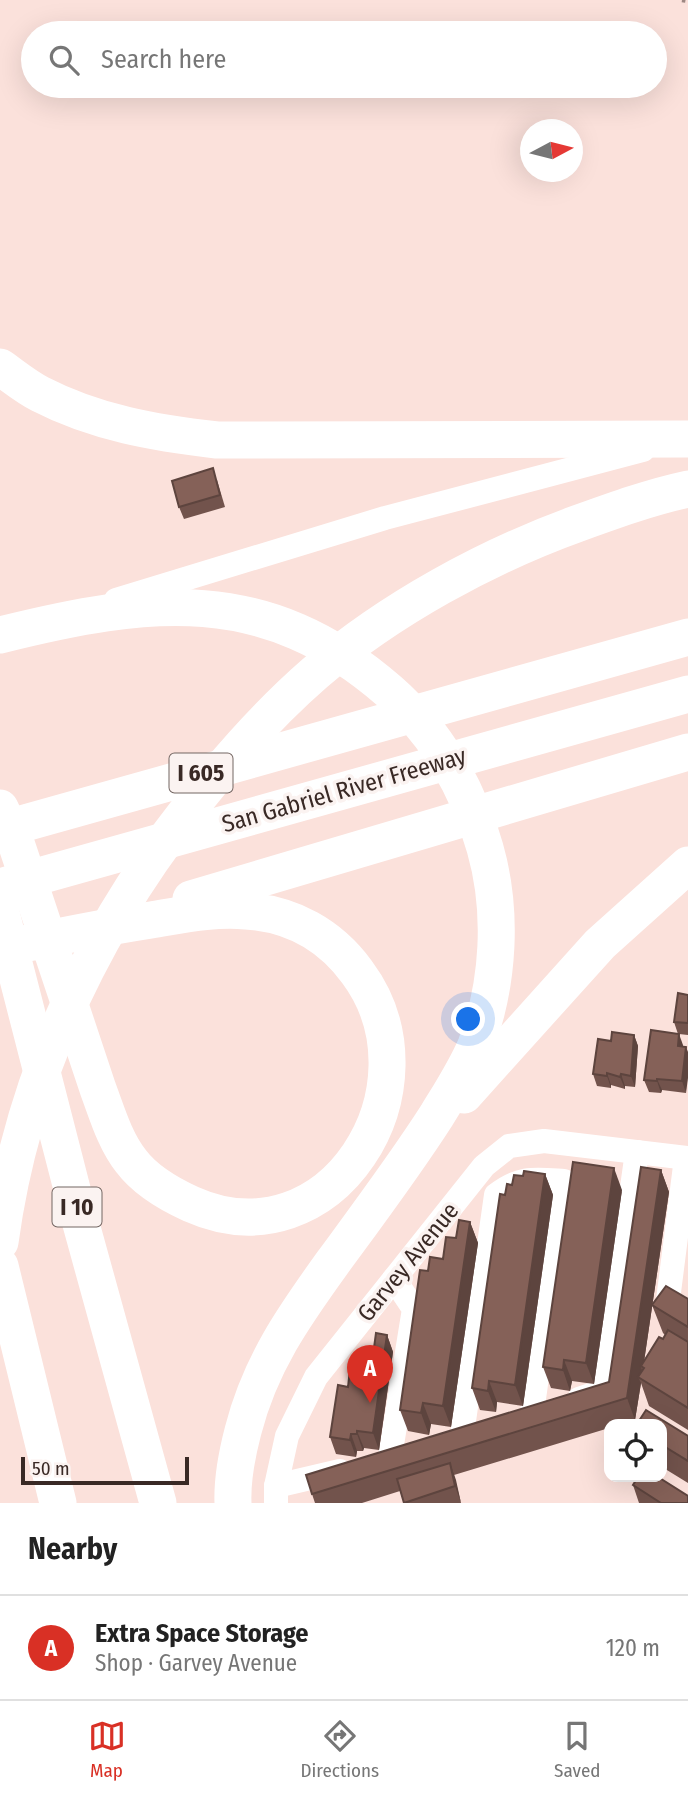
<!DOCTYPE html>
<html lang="en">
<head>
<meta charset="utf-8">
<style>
	:root { --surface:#fff; --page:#f6f6f6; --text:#222; --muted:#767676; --line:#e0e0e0; --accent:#d93025 }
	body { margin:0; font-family:"Fira Sans Condensed",sans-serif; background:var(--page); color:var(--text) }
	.controls { position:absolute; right:21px; bottom:21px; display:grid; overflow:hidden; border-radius:14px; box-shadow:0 7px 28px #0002 }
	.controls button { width:63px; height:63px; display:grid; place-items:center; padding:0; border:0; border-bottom:2px solid var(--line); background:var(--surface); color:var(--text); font:35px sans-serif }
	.compass { position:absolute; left:520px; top:119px; width:63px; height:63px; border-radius:50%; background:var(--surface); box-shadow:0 7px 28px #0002; rotate:83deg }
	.scale { position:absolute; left:21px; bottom:18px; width:168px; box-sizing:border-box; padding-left:7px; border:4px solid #392925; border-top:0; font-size:19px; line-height:24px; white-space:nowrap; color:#392925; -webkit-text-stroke:5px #fbf3f1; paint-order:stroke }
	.you { position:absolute; left:469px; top:1020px; width:24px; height:24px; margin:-18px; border:5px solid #fff; border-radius:50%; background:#1a73e8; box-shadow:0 0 0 10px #1a73e833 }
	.badge { display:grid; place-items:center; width:46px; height:46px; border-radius:50%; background:var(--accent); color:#fff; font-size:23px; font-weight:700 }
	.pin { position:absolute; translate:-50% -58px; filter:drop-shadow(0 2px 4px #0008) }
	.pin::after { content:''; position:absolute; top:37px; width:24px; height:21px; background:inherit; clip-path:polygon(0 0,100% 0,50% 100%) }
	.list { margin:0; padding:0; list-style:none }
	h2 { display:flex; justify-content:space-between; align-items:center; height:91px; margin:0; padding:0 28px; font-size:30px }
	h2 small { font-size:23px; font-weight:400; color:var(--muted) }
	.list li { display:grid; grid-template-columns:46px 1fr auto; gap:21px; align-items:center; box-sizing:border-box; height:105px; padding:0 28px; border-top:2px solid var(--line) }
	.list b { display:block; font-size:26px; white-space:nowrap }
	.list p { margin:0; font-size:23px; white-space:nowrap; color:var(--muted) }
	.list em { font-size:23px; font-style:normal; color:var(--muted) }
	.icon { flex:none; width:38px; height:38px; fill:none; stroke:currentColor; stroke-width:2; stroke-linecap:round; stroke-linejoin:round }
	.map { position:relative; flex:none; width:688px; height:1503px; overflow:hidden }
	.search { position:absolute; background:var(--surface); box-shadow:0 7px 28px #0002; left:21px; right:21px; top:21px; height:77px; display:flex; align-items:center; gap:18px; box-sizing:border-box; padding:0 24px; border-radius:38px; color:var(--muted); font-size:26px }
	.sheet { height:196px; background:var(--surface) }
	nav { display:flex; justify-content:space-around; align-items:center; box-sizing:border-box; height:98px; border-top:2px solid var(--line); background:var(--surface); font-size:19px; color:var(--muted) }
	nav a { display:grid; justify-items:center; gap:4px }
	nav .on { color:var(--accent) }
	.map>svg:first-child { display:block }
</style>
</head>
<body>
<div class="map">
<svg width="688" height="1503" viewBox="0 0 688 1503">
	<rect width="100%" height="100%" fill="#fbe1db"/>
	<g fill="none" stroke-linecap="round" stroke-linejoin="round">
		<path stroke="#9d8883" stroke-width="4.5" stroke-dasharray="3.5 3.5" stroke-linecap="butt" d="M 682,0 L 688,1"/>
		<g stroke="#fff" stroke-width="24">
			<path d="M 116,600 L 385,518 L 643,450"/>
			<path d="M 686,1158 L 668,1300 L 688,1312"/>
			<path d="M 579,1399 L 603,1391 L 637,1152"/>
			<path d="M 462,1435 L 496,1195 C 520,1176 535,1179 564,1181 L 532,1413"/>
			<path d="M 390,1457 L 414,1309 L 394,1279"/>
			<path d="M 276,1486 L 340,1471"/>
			<path d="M 276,1503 L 276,1486 L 287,1436 L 316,1377 L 484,1166 L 509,1146 L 544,1141 L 688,1158"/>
		</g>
		<g stroke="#fff" stroke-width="37">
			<path d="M 0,367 C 13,376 26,387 40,394 C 96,423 156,433 217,440 L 688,439"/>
			<path d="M 0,635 C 149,598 265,583 389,691 C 436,732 468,788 485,848 C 503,911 499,983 476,1045 C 466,1069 451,1092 437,1115 C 405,1165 369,1213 333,1262 C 294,1316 260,1364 243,1431 C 237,1454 232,1479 233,1503"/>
			<path d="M 0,808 L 14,837 L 98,1089 C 107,1113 115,1141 131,1161 C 146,1181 169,1194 191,1204 C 331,1267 443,1087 357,972 C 330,935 292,914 246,911 C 214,908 182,915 151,920 C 100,928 50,938 0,949"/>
			<path d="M 0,830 L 688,637"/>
			<path d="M 0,887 L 688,694"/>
			<path d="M 191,899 L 688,752"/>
			<path d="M 0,909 L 81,1224 L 158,1503"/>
			<path d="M 464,1095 L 600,944 L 688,865"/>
			<path d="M 0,1242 C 23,1071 100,914 210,783 C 242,744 277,706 315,673 C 390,609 487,556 579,523 C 615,510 651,497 688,489"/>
			<path d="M 0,1266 L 58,1503"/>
		</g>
	</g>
	<g fill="#72534c">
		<path d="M 217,480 L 225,507 L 184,519 L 179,507 Z"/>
		<path d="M 688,995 L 688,1035 L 679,1034 L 686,1093 L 662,1090 L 661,1093 L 649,1092 L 644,1080 L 678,1034 L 674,1022 Z"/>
		<path d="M 634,1035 L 638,1046 L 635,1087 L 625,1086 L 625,1089 L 611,1085 L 611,1088 L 597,1086 L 593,1074 L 611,1041 Z"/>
		<path d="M 661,1170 L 669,1192 L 644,1362 L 665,1335 L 663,1333 L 652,1305 L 688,1299 L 688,1430 L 649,1406 L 641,1383 L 635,1420 L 621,1424 L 609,1424 L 609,1428 L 454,1475 L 461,1503 L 404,1503 L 400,1491 L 362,1503 L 315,1503 L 312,1494 L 609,1382 Z"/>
		<path d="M 545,1174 L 553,1195 L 523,1406 L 497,1402 L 496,1412 L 480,1410 L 472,1388 L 505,1195 L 512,1185 L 523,1176 Z"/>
		<path d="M 622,1190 L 594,1384 L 572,1381 L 570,1391 L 551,1388 L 543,1367 Z"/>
		<path d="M 470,1222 L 478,1243 L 451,1427 L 431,1424 L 429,1435 L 408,1431 L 400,1410 L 428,1271 L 443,1259 L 456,1238 Z"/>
		<path d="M 387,1335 L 393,1352 L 379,1450 L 364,1448 L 363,1451 L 357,1451 L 356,1457 L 336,1454 L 330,1437 L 348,1387 Z"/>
		<path d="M 662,1424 L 688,1436 L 688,1483 L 662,1467 Z"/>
		<path d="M 633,1485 L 688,1503 L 639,1503 Z"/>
	</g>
	<g fill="#5d443e">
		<path d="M 679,1034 L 683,1045 L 682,1057 L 678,1046 Z"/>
		<path d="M 634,1035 L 638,1046 L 635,1087 L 631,1076 Z"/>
		<path d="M 686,1047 L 688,1052 L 688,1078 L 686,1093 L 682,1081 Z"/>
		<path d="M 607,1073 L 611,1085 L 611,1088 L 607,1076 Z"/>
		<path d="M 621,1074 L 625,1086 L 625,1089 L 620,1077 Z"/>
		<path d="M 657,1079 L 662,1090 L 661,1093 L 657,1081 Z"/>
		<path d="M 614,1168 L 622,1190 L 594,1384 L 586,1363 Z"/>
		<path d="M 661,1170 L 669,1192 L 643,1368 L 641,1366 L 642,1371 L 638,1377 L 641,1383 L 635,1420 L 627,1398 Z"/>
		<path d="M 545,1174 L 553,1195 L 523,1406 L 515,1385 Z"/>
		<path d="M 470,1222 L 478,1243 L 451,1427 L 443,1406 Z"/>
		<path d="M 387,1335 L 393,1352 L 379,1450 L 373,1433 Z"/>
		<path d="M 564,1360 L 572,1381 L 570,1391 L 563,1370 Z"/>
		<path d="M 489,1381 L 497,1402 L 496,1412 L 488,1391 Z"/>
		<path d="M 423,1403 L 431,1424 L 429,1435 L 421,1413 Z"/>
		<path d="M 357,1431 L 364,1448 L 363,1451 L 357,1434 Z"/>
		<path d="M 351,1434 L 357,1451 L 356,1457 L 350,1440 Z"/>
		<path d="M 450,1463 L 456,1480 L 461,1503 L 455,1486 Z"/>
	</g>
	<g fill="#856158" stroke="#5d443e" stroke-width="2">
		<path d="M 213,468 L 220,495 L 179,507 L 172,481 Z"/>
		<path d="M 678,993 L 688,995 L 688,1023 L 674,1022 Z"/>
		<path d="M 651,1030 L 679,1034 L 678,1046 L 686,1047 L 682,1081 L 657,1079 L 657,1081 L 644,1080 Z"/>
		<path d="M 612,1032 L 634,1035 L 631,1076 L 621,1074 L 620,1077 L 607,1073 L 607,1076 L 593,1074 L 598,1039 L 611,1041 Z"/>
		<path d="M 573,1162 L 614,1168 L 586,1363 L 564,1360 L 563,1370 L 543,1367 Z"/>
		<path d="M 641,1167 L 661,1170 L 627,1398 L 312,1494 L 306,1475 L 609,1382 Z"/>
		<path d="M 524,1171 L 545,1174 L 515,1385 L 489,1381 L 488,1391 L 472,1388 L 500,1194 L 505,1195 L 507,1184 L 512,1185 L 514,1175 L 523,1176 Z"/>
		<path d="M 459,1220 L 470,1222 L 443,1406 L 423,1403 L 421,1413 L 400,1410 L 420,1270 L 428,1271 L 430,1257 L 443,1259 L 446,1237 L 456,1238 Z"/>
		<path d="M 666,1286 L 688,1299 L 688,1327 L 652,1305 Z"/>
		<path d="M 668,1330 L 688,1342 L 688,1408 L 638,1377 L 644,1368 L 641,1366 L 659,1337 L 663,1339 Z"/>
		<path d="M 376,1333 L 387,1335 L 373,1433 L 357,1431 L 357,1434 L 351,1434 L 350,1440 L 330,1437 L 338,1385 L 348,1387 L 350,1369 L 361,1370 L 367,1347 L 374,1348 Z"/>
		<path d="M 646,1410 L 688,1436 L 688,1461 L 662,1445 L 662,1424 L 637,1424 Z"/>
		<path d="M 450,1463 L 455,1486 L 404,1503 L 397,1479 Z"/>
		<path d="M 638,1477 L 658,1477 L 688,1496 L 688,1503 L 661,1503 L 633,1485 Z"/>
	</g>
	<g text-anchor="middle" stroke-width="7" stroke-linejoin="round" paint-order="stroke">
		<g fill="#fbf3f1" stroke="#736662" stroke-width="2">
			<rect x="169.5" y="753.5" width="63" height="39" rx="5"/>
			<rect x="52.5" y="1187.5" width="49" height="39" rx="5"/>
		</g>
		<g font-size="23" font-weight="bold" fill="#392925">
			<text x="201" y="781">I 605</text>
			<text x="77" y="1215">I 10</text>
		</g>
		<g font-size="24" fill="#392925" stroke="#fbf3f1">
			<text transform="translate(344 790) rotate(-16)" y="8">San Gabriel River Freeway</text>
			<text transform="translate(408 1262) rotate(-51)" y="8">Garvey Avenue</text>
		</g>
	</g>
</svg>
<div class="controls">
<button><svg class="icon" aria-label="locate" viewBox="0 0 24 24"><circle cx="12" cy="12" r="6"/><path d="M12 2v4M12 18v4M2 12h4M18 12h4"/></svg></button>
</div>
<svg class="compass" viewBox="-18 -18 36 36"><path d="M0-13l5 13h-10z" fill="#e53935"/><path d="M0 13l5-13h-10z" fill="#767676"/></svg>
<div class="scale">50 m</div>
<div class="you"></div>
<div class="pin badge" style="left:370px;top:1403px">A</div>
<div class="search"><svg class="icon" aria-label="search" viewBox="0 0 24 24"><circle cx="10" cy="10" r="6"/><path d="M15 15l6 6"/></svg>Search here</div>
</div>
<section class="sheet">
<h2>Nearby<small></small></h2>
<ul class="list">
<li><span class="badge">A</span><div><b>Extra Space Storage</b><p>Shop · Garvey Avenue</p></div><em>120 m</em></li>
</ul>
</section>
<nav>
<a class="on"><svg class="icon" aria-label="map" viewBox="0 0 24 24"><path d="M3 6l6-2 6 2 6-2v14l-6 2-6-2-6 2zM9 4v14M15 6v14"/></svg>Map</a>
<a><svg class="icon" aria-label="directions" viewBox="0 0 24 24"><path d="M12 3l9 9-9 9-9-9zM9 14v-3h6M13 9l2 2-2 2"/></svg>Directions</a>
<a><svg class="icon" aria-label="saved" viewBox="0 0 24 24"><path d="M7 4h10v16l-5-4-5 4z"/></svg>Saved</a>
</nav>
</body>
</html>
